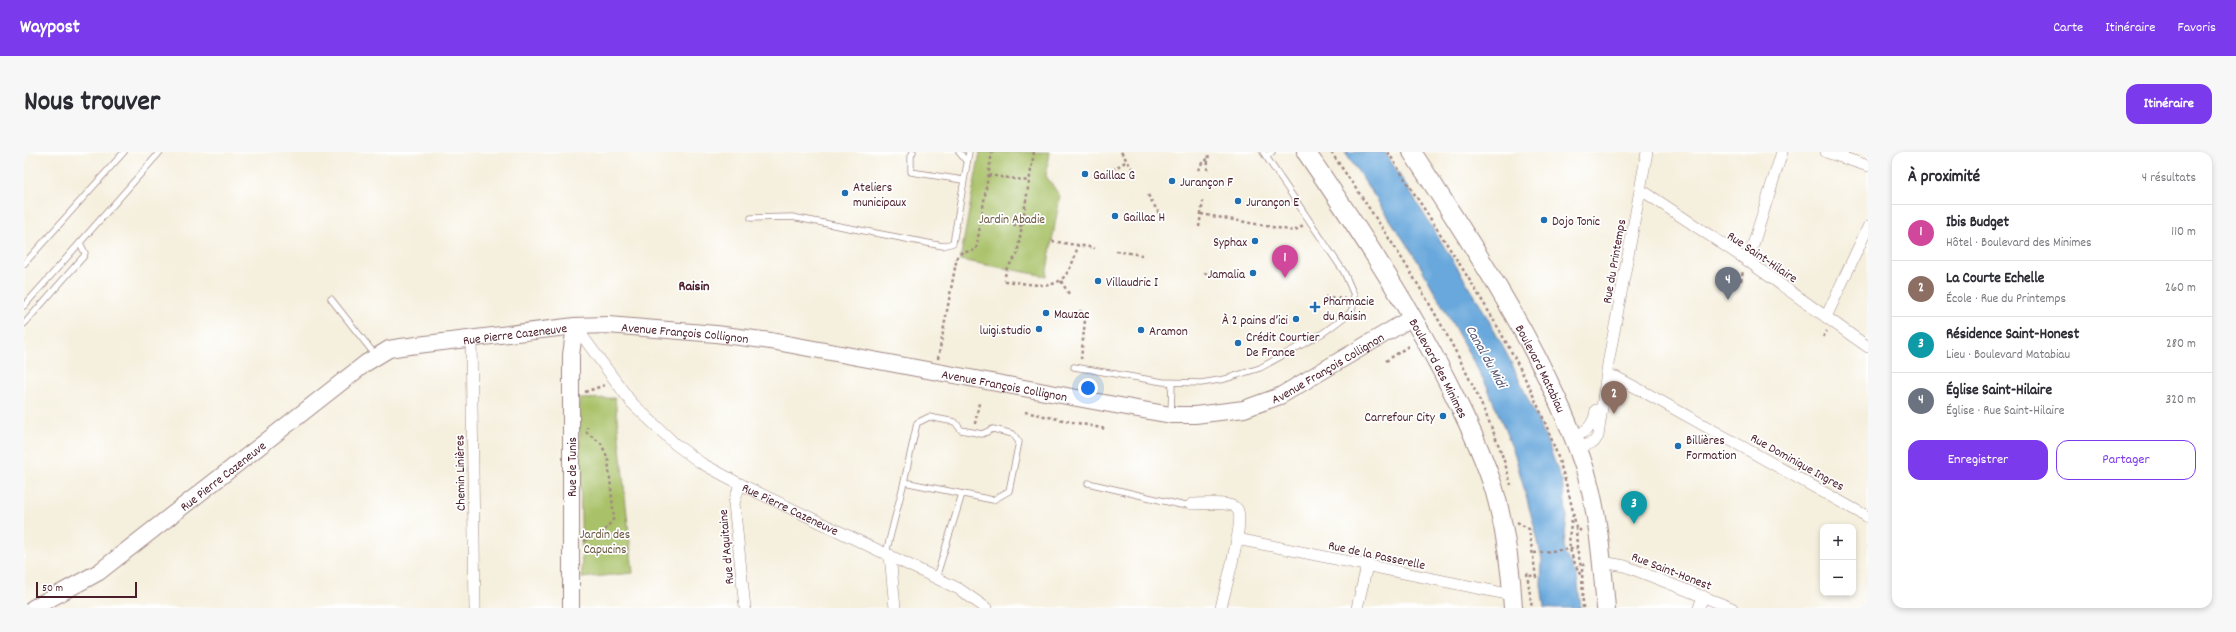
<!DOCTYPE html>
<html lang="fr">
<head>
<meta charset="utf-8">
<style>
	:root { --surface:#fff; --page:#f7f7f7; --text:#2b2b33; --muted:#7c7c81; --line:#e1e1e2; --accent:#7c3aed }
	body { margin:0; font-family:Dekko,sans-serif; background:var(--page); color:var(--text) }
	.controls { position:absolute; right:12px; bottom:12px; display:grid; overflow:hidden; border-radius:8px; box-shadow:0 2px 6px #0003 }
	.controls button { width:36px; height:36px; display:grid; place-items:center; padding:0; border:0; border-bottom:1px solid var(--line); background:var(--surface); color:var(--text); font:20px sans-serif }
	.scale { position:absolute; left:12px; bottom:10px; width:101px; box-sizing:border-box; padding-left:4px; border:2px solid #4a1f2b; border-top:0; font-size:11px; line-height:14px; white-space:nowrap; color:#4a1f2b; -webkit-text-stroke:3px #fff; paint-order:stroke }
	.you { position:absolute; left:1064px; top:236px; width:14px; height:14px; margin:-10px; border:3px solid #fff; border-radius:50%; background:#1a73e8; box-shadow:0 0 0 6px #1a73e833 }
	.badge { display:grid; place-items:center; width:26px; height:26px; border-radius:50%; background:var(--accent); color:#fff; font-size:13px; font-weight:700 }
	.pin { position:absolute; translate:-50% -33px; filter:drop-shadow(0 1px 2px #0008) }
	.pin::after { content:''; position:absolute; top:21px; width:14px; height:12px; background:inherit; clip-path:polygon(0 0,100% 0,50% 100%) }
	.list { margin:0; padding:0; list-style:none }
	h2 { display:flex; justify-content:space-between; align-items:center; height:52px; margin:0; padding:0 16px; font-size:17px }
	h2 small { font-size:13px; font-weight:400; color:var(--muted) }
	.list li { display:grid; grid-template-columns:26px 1fr auto; gap:12px; align-items:center; box-sizing:border-box; height:56px; padding:0 16px; border-top:1px solid var(--line) }
	.list b { display:block; font-size:15px; white-space:nowrap }
	.list p { margin:0; font-size:13px; white-space:nowrap; color:var(--muted) }
	.list em { font-size:13px; font-style:normal; color:var(--muted) }
	.actions { display:flex; gap:8px; padding:12px 16px }
	.actions a { flex:1; padding:9px 0; border:1px solid var(--accent); border-radius:12px; text-align:center; font-size:14px; color:var(--accent) }
	.actions .main { background:var(--accent); color:#fff }
	.map { position:relative; flex:none; width:1844px; height:456px; overflow:hidden; border-radius:12px }
	header { display:flex; align-items:center; gap:24px; box-sizing:border-box; height:56px; padding:0 20px; background:var(--accent); color:#fff }
	header strong { font-size:19px }
	nav { display:flex; gap:22px; margin-inline-start:auto; font-size:14px }
	.intro { display:flex; align-items:center; justify-content:space-between; box-sizing:border-box; height:96px; padding:0 24px }
	h1 { margin:0; font-size:28px }
	.button { padding:10px 18px; border-radius:12px; background:var(--accent); color:#fff; font-size:14px; font-weight:700 }
	main { display:flex; gap:24px; padding:0 24px }
	aside { flex:1; background:var(--surface); border-radius:12px; box-shadow:0 2px 6px #0003 }
	.map>svg:first-child { display:block }
</style>
</head>
<body>
<header>
<strong>Waypost</strong>
<nav><a>Carte</a><a>Itinéraire</a><a>Favoris</a></nav>
</header>
<div class="intro"><h1>Nous trouver</h1><a class="button">Itinéraire</a></div>
<main>
<div class="map">
<svg width="1844" height="456" viewBox="0 0 1844 456">
	<rect width="100%" height="100%" fill="#fff"/>
	<filter id="ink" filterUnits="userSpaceOnUse"><feTurbulence type="fractalNoise" baseFrequency=".025" numOctaves="2"/><feDisplacementMap in="SourceGraphic" scale="8" xChannelSelector="R" yChannelSelector="G"/><feConvolveMatrix kernelMatrix="1 2 1 2 8 2 1 2 1" color-interpolation-filters="sRGB"/></filter>
	<filter id="wash" filterUnits="userSpaceOnUse"><feTurbulence type="fractalNoise" baseFrequency=".012" numOctaves="4" result="noise"/><feDisplacementMap in="SourceGraphic" scale="16" xChannelSelector="R" yChannelSelector="G"/><feGaussianBlur stdDeviation="0.9" result="paint"/><feColorMatrix in="noise" values="0 0 0 0 0 0 0 0 0 0 0 0 0 0 0 0 0 1.4 0 .05"/><feComposite in="paint" operator="in"/></filter>
	<g filter="url(#wash)">
		<rect width="100%" height="100%" fill="#f5efdd"/>
		<g fill="#a9c167" stroke="#7a7049">
			<path d="M 956,0 L 1026,0 L 1022,24 L 1036,44 L 1022,124 L 936,108 Z"/>
			<path d="M 591,246 L 609,421 L 558,426 L 555,247 Z"/>
		</g>
		<path fill="#69a8dc" stroke="#5a6484" d="M 1321,0 L 1361,0 L 1456,152 L 1487,210 L 1523,289 L 1538,330 L 1543,365 L 1540,392 L 1541,402 L 1553,424 L 1557,456 L 1520,456 L 1517,432 L 1518,408 L 1513,385 L 1491,303 L 1463,234 L 1393,108 Z"/>
	</g>
	<g filter="url(#ink)">
		<g fill="none" stroke-linecap="round" stroke-linejoin="round">
			<defs>
				<g id="lane">
					<path d="M 889,0 L 887,4 L 887,20 L 939,28"/>
					<path d="M 935,0 L 943,10"/>
					<path d="M 1242,4 L 1248,0"/>
					<path d="M 727,66 L 768,65 L 919,94 L 929,91 L 945,0"/>
					<path d="M 0,112 L 100,0"/>
					<path d="M 307,147 L 352,204"/>
					<path d="M 0,154 L 136,0"/>
					<path d="M 0,172 L 60,104 L 61,101 L 56,91"/>
					<path d="M 1050,215 L 1139,230 L 1177,231 L 1201,227 L 1236,216 L 1299,181 L 1326,161 L 1329,155 L 1330,143 L 1320,120 L 1239,0"/>
					<path d="M 1147,262 L 1148,231"/>
					<path d="M 905,265 L 931,270 L 937,278 L 958,282 L 969,277 L 989,282 L 995,290 L 985,339 L 969,348 L 880,330 L 893,271 Z"/>
					<path d="M 1064,331 L 1157,353 L 1168,352"/>
					<path d="M 862,401 L 880,330"/>
					<path d="M 912,426 L 938,342"/>
				</g>
				<g id="street">
					<path d="M 1802,0 L 1844,14"/>
					<path d="M 1616,40 L 1622,41 L 1724,109 L 1844,195"/>
					<path d="M 1724,109 L 1758,0"/>
					<path d="M 1802,165 L 1844,75"/>
					<path id="s1" d="M 551,174 L 607,250 L 651,292 L 677,311 L 716,332 L 935,437 L 962,456"/>
					<path d="M 447,186 L 451,456"/>
					<path d="M 1583,223 L 1592,225 L 1622,241 L 1844,365"/>
					<path d="M 1550,286 C 1563,278 1570,274 1572,258"/>
					<path d="M 1554,296 L 1570,290 L 1574,284 L 1584,212 L 1623,0"/>
					<path d="M 716,332 L 710,351 L 721,456"/>
					<path d="M 1168,352 C 1178,352 1207,349 1213,357 C 1222,366 1200,441 1197,456"/>
					<path d="M 1213,387 L 1488,443"/>
					<path d="M 866,403 L 871,456"/>
					<path d="M 1578,410 L 1601,414 L 1708,456"/>
					<path d="M 1333,456 L 1343,414"/>
					<path d="M 1675,456 L 1679,444"/>
				</g>
				<g id="secondary">
					<path id="s2" d="M 9,456 L 75,420 L 342,211 L 365,197 L 377,195 L 551,174 L 584,173 L 692,182 L 747,189 L 1080,251 L 1147,263 L 1171,263 L 1220,257 L 1256,244 L 1389,165"/>
					<path d="M 547,456 L 547,203 L 551,174"/>
				</g>
				<g id="primary">
					<path id="s3" d="M 1282,0 C 1336,79 1389,159 1431,245 C 1446,275 1460,305 1470,337 C 1481,375 1487,417 1489,456"/>
					<path id="s4" d="M 1388,0 C 1439,79 1493,159 1532,245 C 1544,271 1555,297 1563,324 C 1575,367 1578,412 1582,456"/>
				</g>
			</defs>
			<use href="#lane" stroke="#a08784" stroke-width="7"/>
			<use href="#street" stroke="#a08784" stroke-width="12"/>
			<use href="#secondary" stroke="#a08784" stroke-width="18"/>
			<use href="#primary" stroke="#a08784" stroke-width="20"/>
			<g stroke="#a08784" stroke-width="2.5" stroke-dasharray="3 3" stroke-linecap="butt">
				<path d="M 1097,0 L 1112,22"/>
				<path d="M 1307,0 C 1357,73 1403,141 1442,220 C 1460,257 1477,293 1487,333"/>
				<path d="M 1364,0 C 1437,118 1527,235 1552,375 L 1557,379"/>
				<path d="M 1174,18 L 1178,11 L 1184,7"/>
				<path d="M 1183,18 L 1185,0"/>
				<path d="M 964,23 L 1005,29"/>
				<path d="M 1078,24 L 1103,9"/>
				<path d="M 1124,43 L 1139,68"/>
				<path d="M 1177,62 L 1270,79 L 1279,73"/>
				<path d="M 989,73 L 998,74"/>
				<path d="M 1175,75 L 1179,49"/>
				<path d="M 1028,89 L 1071,96"/>
				<path d="M 1092,99 L 1118,103"/>
				<path d="M 1180,121 L 1184,122"/>
				<path d="M 981,124 L 983,116 L 993,103 L 1010,0"/>
				<path d="M 980,129 C 1023,133 1041,145 1054,93"/>
				<path d="M 1037,129 L 1045,142"/>
				<path d="M 1717,129 L 1719,119"/>
				<path d="M 1301,145 L 1321,147"/>
				<path d="M 1056,158 L 1061,168 L 1057,207"/>
				<path d="M 1799,185 L 1803,179"/>
				<path d="M 914,207 L 933,105 L 937,101 L 952,98 L 968,0"/>
				<path d="M 1362,209 L 1386,193"/>
				<path d="M 561,240 L 581,233"/>
				<path d="M 1001,260 L 1082,277"/>
				<path d="M 951,272 L 955,251"/>
				<path d="M 1549,362 C 1543,390 1544,399 1557,424"/>
				<path d="M 1493,370 L 1505,377 L 1512,425 L 1504,423"/>
				<path d="M 1552,375 L 1553,396 L 1557,415"/>
				<path d="M 560,389 L 578,382 L 590,366 L 584,307 L 577,291 L 563,281 L 563,275"/>
				<path d="M 1503,421 L 1508,456"/>
				<path d="M 1559,456 L 1558,416 L 1561,410"/>
			</g>
			<use href="#lane" stroke="#fff" stroke-width="5.5"/>
			<use href="#street" stroke="#fff" stroke-width="11"/>
			<use href="#secondary" stroke="#fff" stroke-width="16"/>
			<use href="#primary" stroke="#fff" stroke-width="18"/>
			<path stroke="#a08784" stroke-width="2.5" stroke-dasharray="3 3" stroke-linecap="butt" d="M 1510,401 L 1553,396"/>
		</g>
	</g>
	<g fill="#1f6fb2" stroke="#fff" stroke-width="1.5">
		<circle cx="1061" cy="22" r="4"/>
		<circle cx="1148" cy="29" r="4"/>
		<circle cx="821" cy="41" r="4"/>
		<circle cx="1214" cy="49" r="4"/>
		<circle cx="1091" cy="64" r="4"/>
		<circle cx="1520" cy="68" r="4"/>
		<circle cx="1231" cy="89" r="4"/>
		<circle cx="1229" cy="121" r="4"/>
		<circle cx="1074" cy="129" r="4"/>
		<path d="M1289 149h4v4h4v4h-4v4h-4v-4h-4v-4h4z"/>
		<circle cx="1022" cy="161" r="4"/>
		<circle cx="1272" cy="167" r="4"/>
		<circle cx="1015" cy="177" r="4"/>
		<circle cx="1117" cy="178" r="4"/>
		<circle cx="1214" cy="191" r="4"/>
		<circle cx="1419" cy="264" r="4"/>
		<circle cx="1654" cy="294" r="4"/>
	</g>
	<g text-anchor="middle" stroke-width="3.5" stroke-linejoin="round" paint-order="stroke">
		<g font-size="13" fill="#4a1f2b" stroke="#fff" text-anchor="start">
			<text x="1069" y="27">Gaillac G</text>
			<text x="1156" y="34">Jurançon F</text>
			<text x="829" y="39">Ateliers<tspan x="829" dy="15">municipaux</tspan></text>
			<text x="1222" y="54">Jurançon E</text>
			<text x="1099" y="69">Gaillac H</text>
			<text x="1528" y="73">Dojo Tonic</text>
			<text x="1223" y="94" text-anchor="end">Syphax</text>
			<text x="1221" y="126" text-anchor="end">Jamalia</text>
			<text x="1082" y="134">Villaudric I</text>
			<text x="1299" y="153">Pharmacie<tspan x="1299" dy="15">du Raisin</tspan></text>
			<text x="1030" y="166">Mauzac</text>
			<text x="1264" y="172" text-anchor="end">À 2 pains d’ici</text>
			<text x="1007" y="182" text-anchor="end">luigi.studio</text>
			<text x="1125" y="183">Aramon</text>
			<text x="1222" y="189">Crédit Courtier<tspan x="1222" dy="15">De France</tspan></text>
			<text x="1411" y="269" text-anchor="end">Carrefour City</text>
			<text x="1662" y="292">Billières<tspan x="1662" dy="15">Formation</tspan></text>
		</g>
		<g font-size="13" fill="#6b5840" stroke="#fff">
			<text x="988" y="71">Jardin Abadie</text>
			<text x="581" y="386">Jardin des<tspan x="581" dy="15">Capucins</tspan></text>
		</g>
		<g font-size="13" fill="#4a1f2b" stroke="#fff">
			<text transform="translate(1739 104) rotate(34)" y="5">Rue Saint-Hilaire</text>
			<text transform="translate(1589 109) rotate(-80)" y="5">Rue du Printemps</text>
			<text dy="5" stroke="none"><textPath href="#s2" startOffset="739">Avenue François Collignon</textPath></text>
			<text dy="5" stroke="none"><textPath href="#s2" startOffset="568">Rue Pierre Cazeneuve</textPath></text>
			<text dy="5" stroke="none"><textPath href="#s2" startOffset="1399">Avenue François Collignon</textPath></text>
			<text dy="5" stroke="none"><textPath href="#s3" startOffset="254">Boulevard des Minimes</textPath></text>
			<text dy="5" stroke="none"><textPath href="#s4" startOffset="252">Boulevard Matabiau</textPath></text>
			<text dy="5" stroke="none"><textPath href="#s2" startOffset="1063">Avenue François Collignon</textPath></text>
			<text transform="translate(1774 309) rotate(29)" y="5">Rue Dominique Ingres</text>
			<text transform="translate(547 315) rotate(-90)" y="5">Rue de Tunis</text>
			<text transform="translate(435 321) rotate(-91)" y="5">Chemin Linières</text>
			<text dy="5" stroke="none"><textPath href="#s2" startOffset="232">Rue Pierre Cazeneuve</textPath></text>
			<text dy="5" stroke="none"><textPath href="#s1" startOffset="288">Rue Pierre Cazeneuve</textPath></text>
			<text transform="translate(701 395) rotate(-95)" y="5">Rue d'Aquitaine</text>
			<text transform="translate(1353 402) rotate(12)" y="5">Rue de la Passerelle</text>
			<text transform="translate(1648 418) rotate(21)" y="5">Rue Saint-Honest</text>
		</g>
		<g font-size="14" font-weight="bold" fill="#4a1f2b" stroke="#fff">
			<text x="670" y="138">Raisin</text>
		</g>
		<g font-size="14" font-style="italic" fill="#565672" stroke="#fff">
			<text transform="translate(1463 204) rotate(61)" y="5">Canal du Midi</text>
		</g>
	</g>
</svg>
<div class="controls">
<button>+</button>
<button>−</button>
</div>
<div class="scale">50 m</div>
<div class="you"></div>
<div class="pin badge" style="left:1261px;top:126px;background:#d1479c">1</div>
<div class="pin badge" style="left:1590px;top:262px;background:#8d6e63">2</div>
<div class="pin badge" style="left:1610px;top:372px;background:#0f9aa8">3</div>
<div class="pin badge" style="left:1704px;top:148px;background:#6b7280">4</div>
</div>
<aside>
<h2>À proximité<small>4 résultats</small></h2>
<ul class="list">
<li><span class="badge" style="background:#d1479c">1</span><div><b>Ibis Budget</b><p>Hôtel · Boulevard des Minimes</p></div><em>110 m</em></li>
<li><span class="badge" style="background:#8d6e63">2</span><div><b>La Courte Echelle</b><p>École · Rue du Printemps</p></div><em>260 m</em></li>
<li><span class="badge" style="background:#0f9aa8">3</span><div><b>Résidence Saint-Honest</b><p>Lieu · Boulevard Matabiau</p></div><em>280 m</em></li>
<li><span class="badge" style="background:#6b7280">4</span><div><b>Église Saint-Hilaire</b><p>Église · Rue Saint-Hilaire</p></div><em>320 m</em></li>
</ul>
<div class="actions"><a class="main">Enregistrer</a><a>Partager</a></div>
</aside>
</main>
</body>
</html>
